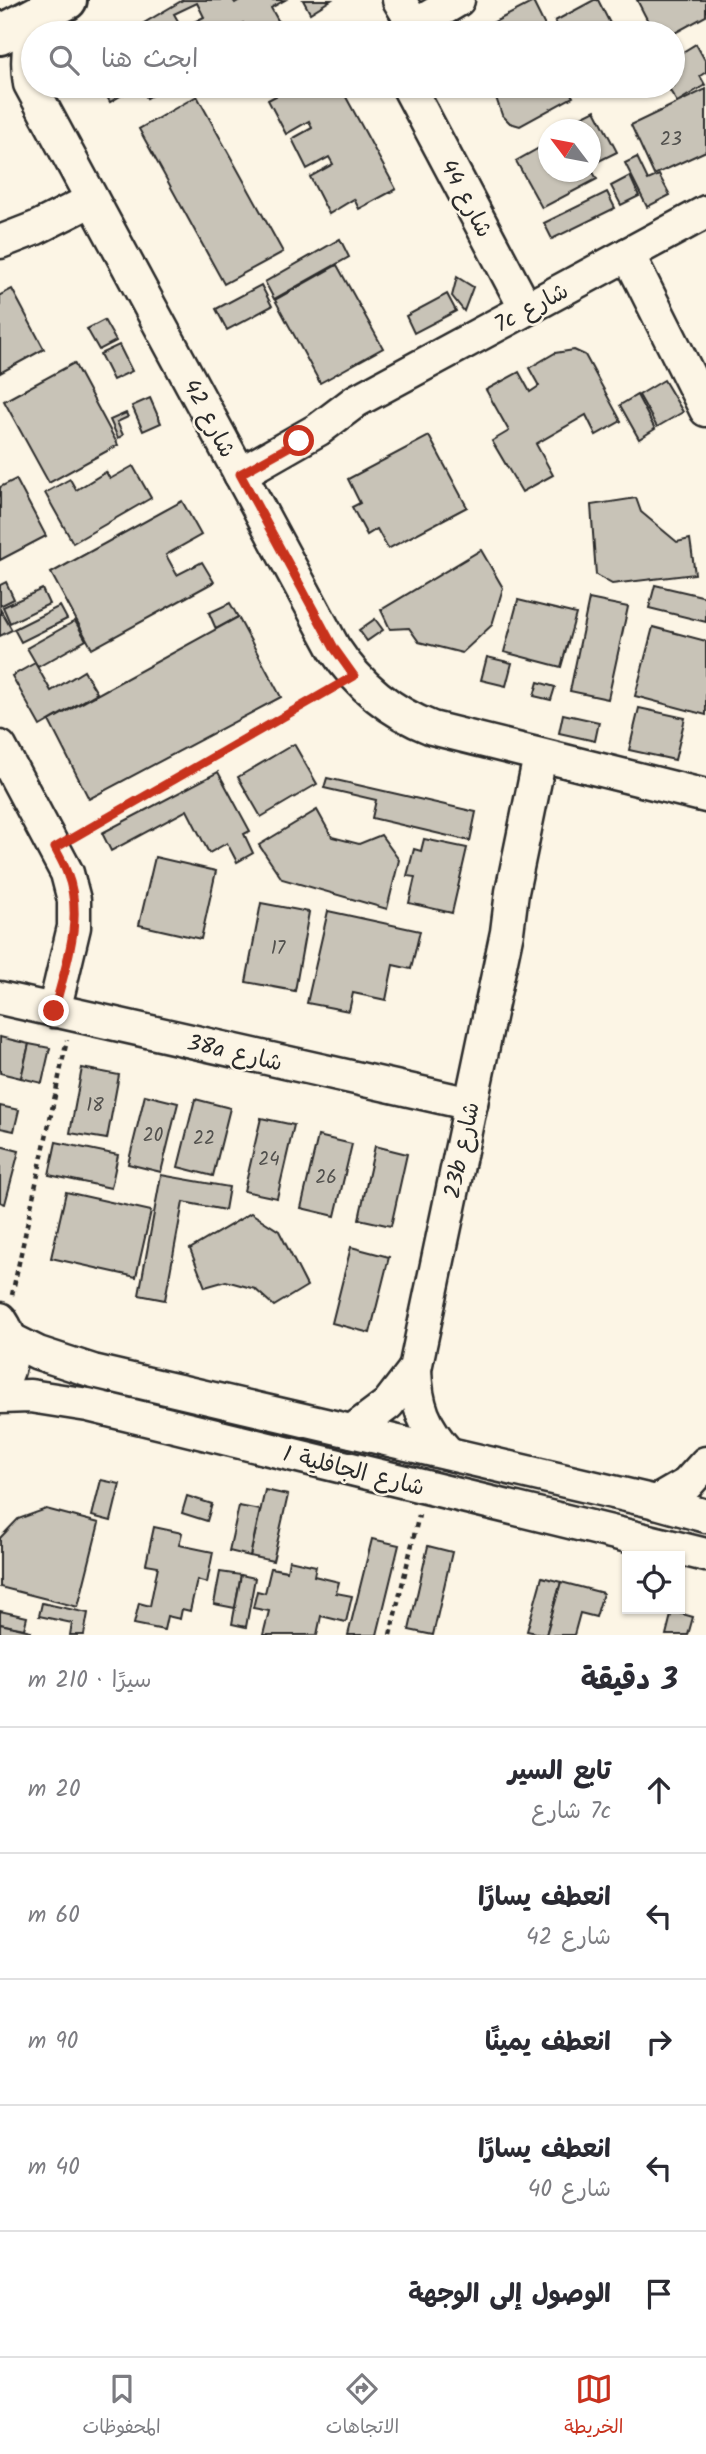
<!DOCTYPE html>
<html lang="ar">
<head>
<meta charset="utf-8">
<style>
	:root { --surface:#fff; --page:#f7f7f7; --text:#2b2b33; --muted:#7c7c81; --line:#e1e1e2; --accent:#c8321e }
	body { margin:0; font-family:Kalam,"Playpen Sans Arabic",sans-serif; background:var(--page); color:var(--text); direction:rtl }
	.controls { position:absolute; right:21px; bottom:21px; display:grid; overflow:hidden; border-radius:0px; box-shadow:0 2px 5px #0004 }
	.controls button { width:63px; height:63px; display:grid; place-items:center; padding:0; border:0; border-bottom:2px solid var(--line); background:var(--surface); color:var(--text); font:35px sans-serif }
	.compass { position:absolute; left:538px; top:119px; width:63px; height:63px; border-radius:50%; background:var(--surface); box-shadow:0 2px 5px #0004; rotate:302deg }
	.stop { position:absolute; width:21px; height:21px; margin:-16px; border:5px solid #c8321e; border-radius:50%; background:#fff }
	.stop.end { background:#c8321e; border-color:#fff; box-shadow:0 2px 7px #0008 }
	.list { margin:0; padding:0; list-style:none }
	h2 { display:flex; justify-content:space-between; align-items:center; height:91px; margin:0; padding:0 28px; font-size:30px }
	h2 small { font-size:23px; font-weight:400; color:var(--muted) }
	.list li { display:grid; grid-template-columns:46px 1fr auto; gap:21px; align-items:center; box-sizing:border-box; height:126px; padding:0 28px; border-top:2px solid var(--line) }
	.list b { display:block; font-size:26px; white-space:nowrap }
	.list p { margin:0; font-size:23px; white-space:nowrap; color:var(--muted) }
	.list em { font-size:23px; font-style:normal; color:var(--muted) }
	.icon { flex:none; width:38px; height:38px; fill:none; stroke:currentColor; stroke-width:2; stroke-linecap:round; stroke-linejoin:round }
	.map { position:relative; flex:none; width:706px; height:1635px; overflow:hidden; direction:ltr }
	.search { position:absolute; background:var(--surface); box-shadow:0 2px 5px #0004; left:21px; right:21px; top:21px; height:77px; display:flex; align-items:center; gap:18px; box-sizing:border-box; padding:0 24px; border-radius:38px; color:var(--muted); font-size:26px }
	.sheet { height:721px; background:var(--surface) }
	nav { display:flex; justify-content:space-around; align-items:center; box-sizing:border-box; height:98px; border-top:2px solid var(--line); background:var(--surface); font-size:19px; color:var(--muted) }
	nav a { display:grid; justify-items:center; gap:4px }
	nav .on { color:var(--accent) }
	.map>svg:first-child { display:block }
</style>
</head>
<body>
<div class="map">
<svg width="706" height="1635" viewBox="0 0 706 1635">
	<rect width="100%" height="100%" fill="#fcf5e5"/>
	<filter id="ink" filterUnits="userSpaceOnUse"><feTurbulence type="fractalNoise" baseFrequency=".0143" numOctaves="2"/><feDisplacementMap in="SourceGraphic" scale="14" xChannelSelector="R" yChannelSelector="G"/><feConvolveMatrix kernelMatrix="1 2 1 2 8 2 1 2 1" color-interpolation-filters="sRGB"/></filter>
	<g filter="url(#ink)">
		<g fill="#c8c3b7" stroke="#2b2b2b" stroke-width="2" fill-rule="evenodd">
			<path d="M 183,0 L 233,0 L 235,3 L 240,0 L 285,0 L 271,8 L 280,24 L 265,33 L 249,33 L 243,23 L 225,33 L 127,33 ZM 197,3 L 204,17 L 182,28 L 174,14 Z"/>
			<path d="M 303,0 L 331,0 L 310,13 Z"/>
			<path d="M 594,0 L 598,0 L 615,33 L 562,33 L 555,21 Z"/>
			<path d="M 637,0 L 706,0 L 706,16 L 673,34 L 654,33 Z"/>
			<path d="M 533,2 L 547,30 L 542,33 L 473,33 Z"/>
			<path d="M 696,44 L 706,62 L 706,72 L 700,76 L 705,85 L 677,102 L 667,86 L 673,86 L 673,58 Z"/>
			<path d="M 101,86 L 137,86 L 110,102 Z"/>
			<path d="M 140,86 L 167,86 L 147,98 Z"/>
			<path d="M 290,86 L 340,86 L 396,189 L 359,209 L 354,199 L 329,214 L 310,177 L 333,164 L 329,157 L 307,169 L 292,139 L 312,128 L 309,121 L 286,134 L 268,100 L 291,88 Z"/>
			<path d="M 492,86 L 566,86 L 573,97 L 520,126 L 510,123 L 502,115 Z"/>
			<path d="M 706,89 L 706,151 L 654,175 L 631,125 Z"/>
			<path d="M 197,96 L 283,252 L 224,284 L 139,129 Z"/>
			<path d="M 595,110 L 617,152 L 597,162 L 590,149 L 590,130 L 580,130 L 575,120 Z"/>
			<path d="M 548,143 L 548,172 L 590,172 L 590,167 L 597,179 L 542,208 L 516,161 Z"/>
			<path d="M 637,157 L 648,180 L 659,175 L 670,195 L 647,207 L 625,163 Z"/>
			<path d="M 630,176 L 639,196 L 621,205 L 611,186 Z"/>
			<path d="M 607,192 L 615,208 L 552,239 L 544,223 Z"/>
			<path d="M 340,239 L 349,257 L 274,299 L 265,282 Z"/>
			<path d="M 337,265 L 383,348 L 320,383 L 275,300 Z"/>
			<path d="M 457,277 L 473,287 L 464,311 L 452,296 Z"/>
			<path d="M 261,285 L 272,306 L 227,330 L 216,309 Z"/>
			<path d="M 12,289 L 44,349 L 0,373 L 0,295 Z"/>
			<path d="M 447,294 L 456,311 L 414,333 L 406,316 Z"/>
			<path d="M 104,320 L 116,341 L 99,350 L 87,329 Z"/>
			<path d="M 119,345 L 132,371 L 113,380 L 100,354 Z"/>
			<path d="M 574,350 L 585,355 L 621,421 L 596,435 L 586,415 L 536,444 L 553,475 L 522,492 L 492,441 L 509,431 L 486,390 L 519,372 L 530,392 L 539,386 L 529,368 L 555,353 Z"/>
			<path d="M 74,363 L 118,445 L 49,483 L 4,401 Z"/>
			<path d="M 664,380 L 683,412 L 657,427 L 639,395 Z"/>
			<path d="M 637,395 L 655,429 L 639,439 L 620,405 Z"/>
			<path d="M 150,398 L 161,423 L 143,431 L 132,406 Z"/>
			<path d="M 126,413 L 128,417 L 117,422 L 123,435 L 118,438 L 110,420 Z"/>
			<path d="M 429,436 L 467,507 L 388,549 L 377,529 L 367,535 L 352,507 L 360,503 L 348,479 Z"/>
			<path d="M 133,466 L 151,498 L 73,543 L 45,493 L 70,479 L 76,490 L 106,472 L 110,479 Z"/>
			<path d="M 16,479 L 46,536 L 0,560 L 0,487 Z"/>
			<path d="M 636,498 L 641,512 L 677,542 L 690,539 L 695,574 L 612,584 L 596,575 L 591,505 Z"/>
			<path d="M 182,501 L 201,535 L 166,555 L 177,575 L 202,562 L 214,582 L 92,649 L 51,573 Z"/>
			<path d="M 481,550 L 503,588 L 492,625 L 462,653 L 419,642 L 409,628 L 390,629 L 381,610 Z"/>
			<path d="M 6,582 L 14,599 L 0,606 L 0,585 Z"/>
			<path d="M 655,585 L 706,597 L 706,622 L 649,608 Z"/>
			<path d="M 42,589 L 49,604 L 10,623 L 3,607 Z"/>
			<path d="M 589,599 L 628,607 L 608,699 L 570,691 Z"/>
			<path d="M 518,600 L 576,614 L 561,667 L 504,652 Z"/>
			<path d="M 230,603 L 238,617 L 216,629 L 209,613 Z"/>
			<path d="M 60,606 L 67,619 L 21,642 L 14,629 Z"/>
			<path d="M 0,609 L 12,630 L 0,636 Z"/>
			<path d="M 238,617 L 281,697 L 89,799 L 49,721 Z"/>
			<path d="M 375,619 L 383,630 L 367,641 L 359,630 Z"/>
			<path d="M 75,621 L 86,640 L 38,667 L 27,648 Z"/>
			<path d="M 653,627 L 706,641 L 706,715 L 635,696 Z"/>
			<path d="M 487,657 L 512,663 L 506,686 L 481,680 Z"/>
			<path d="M 35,663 L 51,691 L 84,671 L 97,693 L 40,726 L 12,676 Z"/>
			<path d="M 538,682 L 555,687 L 551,700 L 534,696 Z"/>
			<path d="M 639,708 L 685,718 L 675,760 L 629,750 Z"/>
			<path d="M 563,714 L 599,722 L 595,741 L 559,733 Z"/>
			<path d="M 294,744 L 317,784 L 261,817 L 238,777 Z"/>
			<path d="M 218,772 L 250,831 L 244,834 L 253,853 L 237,862 L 227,843 L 209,853 L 187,810 L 111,851 L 102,833 Z"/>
			<path d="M 327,778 L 476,812 L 470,841 L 372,818 L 376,800 L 324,788 Z"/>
			<path d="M 317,810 L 332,837 L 359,844 L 381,835 L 399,860 L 387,909 L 282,879 L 259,845 Z"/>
			<path d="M 424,839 L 467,848 L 452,913 L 409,903 L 415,877 L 407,876 L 414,849 L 421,851 Z"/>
			<path d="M 155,857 L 216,871 L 201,939 L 139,925 Z"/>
			<path d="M 261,903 L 309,912 L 295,991 L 246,982 Z"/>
			<path d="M 328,911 L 420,931 L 411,969 L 393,965 L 386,1000 L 353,993 L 349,1011 L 307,1003 Z"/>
			<path d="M 0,1037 L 29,1044 L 21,1078 L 0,1073 Z"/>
			<path d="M 29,1044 L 50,1048 L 42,1083 L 21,1078 Z"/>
			<path d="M 82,1068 L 119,1075 L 107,1139 L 70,1133 Z"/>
			<path d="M 145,1095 L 178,1103 L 161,1172 L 128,1164 Z"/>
			<path d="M 195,1099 L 230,1108 L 213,1176 L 178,1167 Z"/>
			<path d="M 0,1106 L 19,1110 L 14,1131 L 0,1128 Z"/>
			<path d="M 261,1118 L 294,1125 L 277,1198 L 244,1191 Z"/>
			<path d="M 318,1136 L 352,1144 L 335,1216 L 301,1208 Z"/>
			<path d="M 56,1142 L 118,1155 L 111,1188 L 49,1175 Z"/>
			<path d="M 0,1146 L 19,1151 L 5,1204 L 0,1202 Z"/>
			<path d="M 375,1146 L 407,1154 L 391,1226 L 359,1219 Z"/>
			<path d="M 161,1175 L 229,1187 L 225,1210 L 183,1202 L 165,1300 L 139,1295 Z"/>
			<path d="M 66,1192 L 151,1211 L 136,1277 L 51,1258 Z"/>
			<path d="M 251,1213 L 279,1231 L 307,1286 L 274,1306 L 255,1289 L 226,1281 L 205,1287 L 190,1249 Z"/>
			<path d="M 351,1247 L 389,1257 L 370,1333 L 332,1323 Z"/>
			<path d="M 101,1480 L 120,1484 L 111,1521 L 92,1516 Z"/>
			<path d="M 265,1490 L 288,1495 L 273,1561 L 250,1556 Z"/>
			<path d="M 187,1496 L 212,1504 L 207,1521 L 182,1513 Z"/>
			<path d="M 239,1506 L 260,1510 L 250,1556 L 229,1551 Z"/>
			<path d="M 46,1509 L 99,1523 L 78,1607 L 0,1587 L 0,1538 L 18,1519 Z"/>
			<path d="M 154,1527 L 182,1533 L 179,1545 L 213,1552 L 207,1583 L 197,1580 L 190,1611 L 182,1609 L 180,1619 L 167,1616 L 164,1630 L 134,1624 L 139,1603 L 150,1606 L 158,1566 L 146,1564 Z"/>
			<path d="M 372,1539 L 399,1545 L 377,1635 L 348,1635 Z"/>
			<path d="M 428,1546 L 452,1552 L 433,1635 L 409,1630 Z"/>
			<path d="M 289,1560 L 316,1566 L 314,1576 L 339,1582 L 336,1593 L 352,1596 L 346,1622 L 321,1616 L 317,1635 L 263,1635 L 269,1611 L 253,1608 L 257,1591 L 265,1593 L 271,1568 L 287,1571 Z"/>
			<path d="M 220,1572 L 241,1575 L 235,1608 L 214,1604 Z"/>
			<path d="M 241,1575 L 255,1578 L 246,1627 L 232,1624 Z"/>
			<path d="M 542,1577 L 561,1582 L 546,1635 L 527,1631 Z"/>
			<path d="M 561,1582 L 603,1593 L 596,1617 L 580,1613 L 574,1635 L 546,1635 Z"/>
			<path d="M 42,1603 L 88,1613 L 84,1635 L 70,1635 L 72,1623 L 39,1616 Z"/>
			<path d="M 0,1611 L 27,1617 L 24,1629 L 0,1624 Z"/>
			<path d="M 672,1611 L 693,1617 L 688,1635 L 666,1635 Z"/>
			<path d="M 0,1624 L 31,1631 L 30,1635 L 0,1635 Z"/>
		</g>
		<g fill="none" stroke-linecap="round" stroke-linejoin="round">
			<defs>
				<g id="minor">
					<path d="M 399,0 L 417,30"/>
					<path d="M 37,16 C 28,39 26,60 30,84 L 334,648 C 359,686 390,712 432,728 L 706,796"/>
					<path d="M 415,33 L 426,19 L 458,0"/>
					<path d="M 408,86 L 526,309"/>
					<path d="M 0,242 L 36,228 L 92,200"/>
					<path d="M 628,254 L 706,410"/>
					<path d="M 240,474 L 319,429 L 356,401 L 706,212"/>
					<path d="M 0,747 L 67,873 L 74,900 L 74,927 L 54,1011"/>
					<path d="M 0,998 L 471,1104"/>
					<path d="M 0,1319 C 16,1341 13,1366 0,1387"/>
					<path d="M 10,1339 L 38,1353 L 93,1371 L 656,1502 L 706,1516"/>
					<path d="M 0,1397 L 30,1396 L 88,1405 L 706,1555"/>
					<path d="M 352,1431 L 388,1404 L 415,1369"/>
					<path d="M 448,1453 C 424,1426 416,1406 415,1369 L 507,932 L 512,892 L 540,756"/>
					<path d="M 656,1502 L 687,1484 L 706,1463"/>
				</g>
				<path id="major" d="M 0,35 L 67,0"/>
			</defs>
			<use href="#minor" stroke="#2b2b2b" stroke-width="37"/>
			<use href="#major" stroke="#2b2b2b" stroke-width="44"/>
			<g stroke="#2b2b2b" stroke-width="4.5" stroke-dasharray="5 5" stroke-linecap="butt">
				<path d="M 77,836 L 330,690"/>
				<path d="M 12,1295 L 67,1040"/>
				<path d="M 390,1635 L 419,1515"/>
			</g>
			<use href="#minor" stroke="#fcf5e5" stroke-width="32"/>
			<use href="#major" stroke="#fcf5e5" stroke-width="38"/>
		</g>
	</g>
	<g fill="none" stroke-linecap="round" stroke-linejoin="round" filter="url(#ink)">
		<path stroke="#c8321e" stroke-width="9" d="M 54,1011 C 65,967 85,918 67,873 C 64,864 59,856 55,848 L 354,676 L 334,648 L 240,474 L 299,441"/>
	</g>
	<g text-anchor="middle" stroke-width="5" stroke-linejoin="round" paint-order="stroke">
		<g font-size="19" fill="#52514e">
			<text x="671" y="145">23</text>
			<text x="278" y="954">17</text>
			<text x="95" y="1111">18</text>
			<text x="153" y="1141">20</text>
			<text x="204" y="1144">22</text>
			<text x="269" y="1165">24</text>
			<text x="326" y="1183">26</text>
		</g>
		<g font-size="23" fill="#2b2b2b" stroke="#fcf5e5">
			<text transform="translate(467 198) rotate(62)" y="8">شارع 44</text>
			<text transform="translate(531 307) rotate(-28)" y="8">7c شارع</text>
			<text transform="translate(210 418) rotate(62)" y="8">شارع 42</text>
			<text transform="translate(235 1052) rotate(13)" y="8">38a شارع</text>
			<text transform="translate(461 1150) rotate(-78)" y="8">23b شارع</text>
			<text transform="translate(354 1470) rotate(14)" y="8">شارع الجافلية 1</text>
		</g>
	</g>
</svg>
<div class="controls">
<button><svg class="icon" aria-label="locate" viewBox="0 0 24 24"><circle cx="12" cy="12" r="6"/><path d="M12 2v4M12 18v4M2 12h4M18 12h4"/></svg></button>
</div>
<svg class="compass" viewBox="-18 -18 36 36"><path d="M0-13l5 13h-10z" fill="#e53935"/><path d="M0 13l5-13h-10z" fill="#7c7c81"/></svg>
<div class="stop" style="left:299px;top:441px"></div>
<div class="stop end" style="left:54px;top:1011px"></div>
<div class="search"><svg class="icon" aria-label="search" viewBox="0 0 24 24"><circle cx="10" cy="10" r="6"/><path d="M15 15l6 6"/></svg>ابحث هنا</div>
</div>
<section class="sheet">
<h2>3 دقيقة<small>سيرًا · 210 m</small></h2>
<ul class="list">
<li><svg class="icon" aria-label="ahead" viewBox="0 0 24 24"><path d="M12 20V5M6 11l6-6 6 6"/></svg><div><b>تابع السير</b><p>7c شارع</p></div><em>20 m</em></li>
<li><svg class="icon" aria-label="left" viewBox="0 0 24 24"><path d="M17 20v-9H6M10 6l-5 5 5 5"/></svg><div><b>انعطف يسارًا</b><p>شارع 42</p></div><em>60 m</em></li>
<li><svg class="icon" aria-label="right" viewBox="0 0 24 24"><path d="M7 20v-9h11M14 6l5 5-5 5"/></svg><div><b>انعطف يمينًا</b></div><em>90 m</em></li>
<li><svg class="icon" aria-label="left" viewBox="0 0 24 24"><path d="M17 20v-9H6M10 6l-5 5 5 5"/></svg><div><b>انعطف يسارًا</b><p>شارع 40</p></div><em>40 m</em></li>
<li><svg class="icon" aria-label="arrive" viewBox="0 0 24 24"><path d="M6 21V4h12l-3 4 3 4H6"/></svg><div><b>الوصول إلى الوجهة</b></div></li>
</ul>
</section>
<nav>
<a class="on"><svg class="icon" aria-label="map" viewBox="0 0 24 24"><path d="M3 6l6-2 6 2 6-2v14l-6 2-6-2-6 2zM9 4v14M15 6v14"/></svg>الخريطة</a>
<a><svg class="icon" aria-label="directions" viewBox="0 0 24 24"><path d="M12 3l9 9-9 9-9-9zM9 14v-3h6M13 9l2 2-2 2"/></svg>الاتجاهات</a>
<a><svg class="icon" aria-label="saved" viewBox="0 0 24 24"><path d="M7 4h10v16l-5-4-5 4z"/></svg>المحفوظات</a>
</nav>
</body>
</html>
